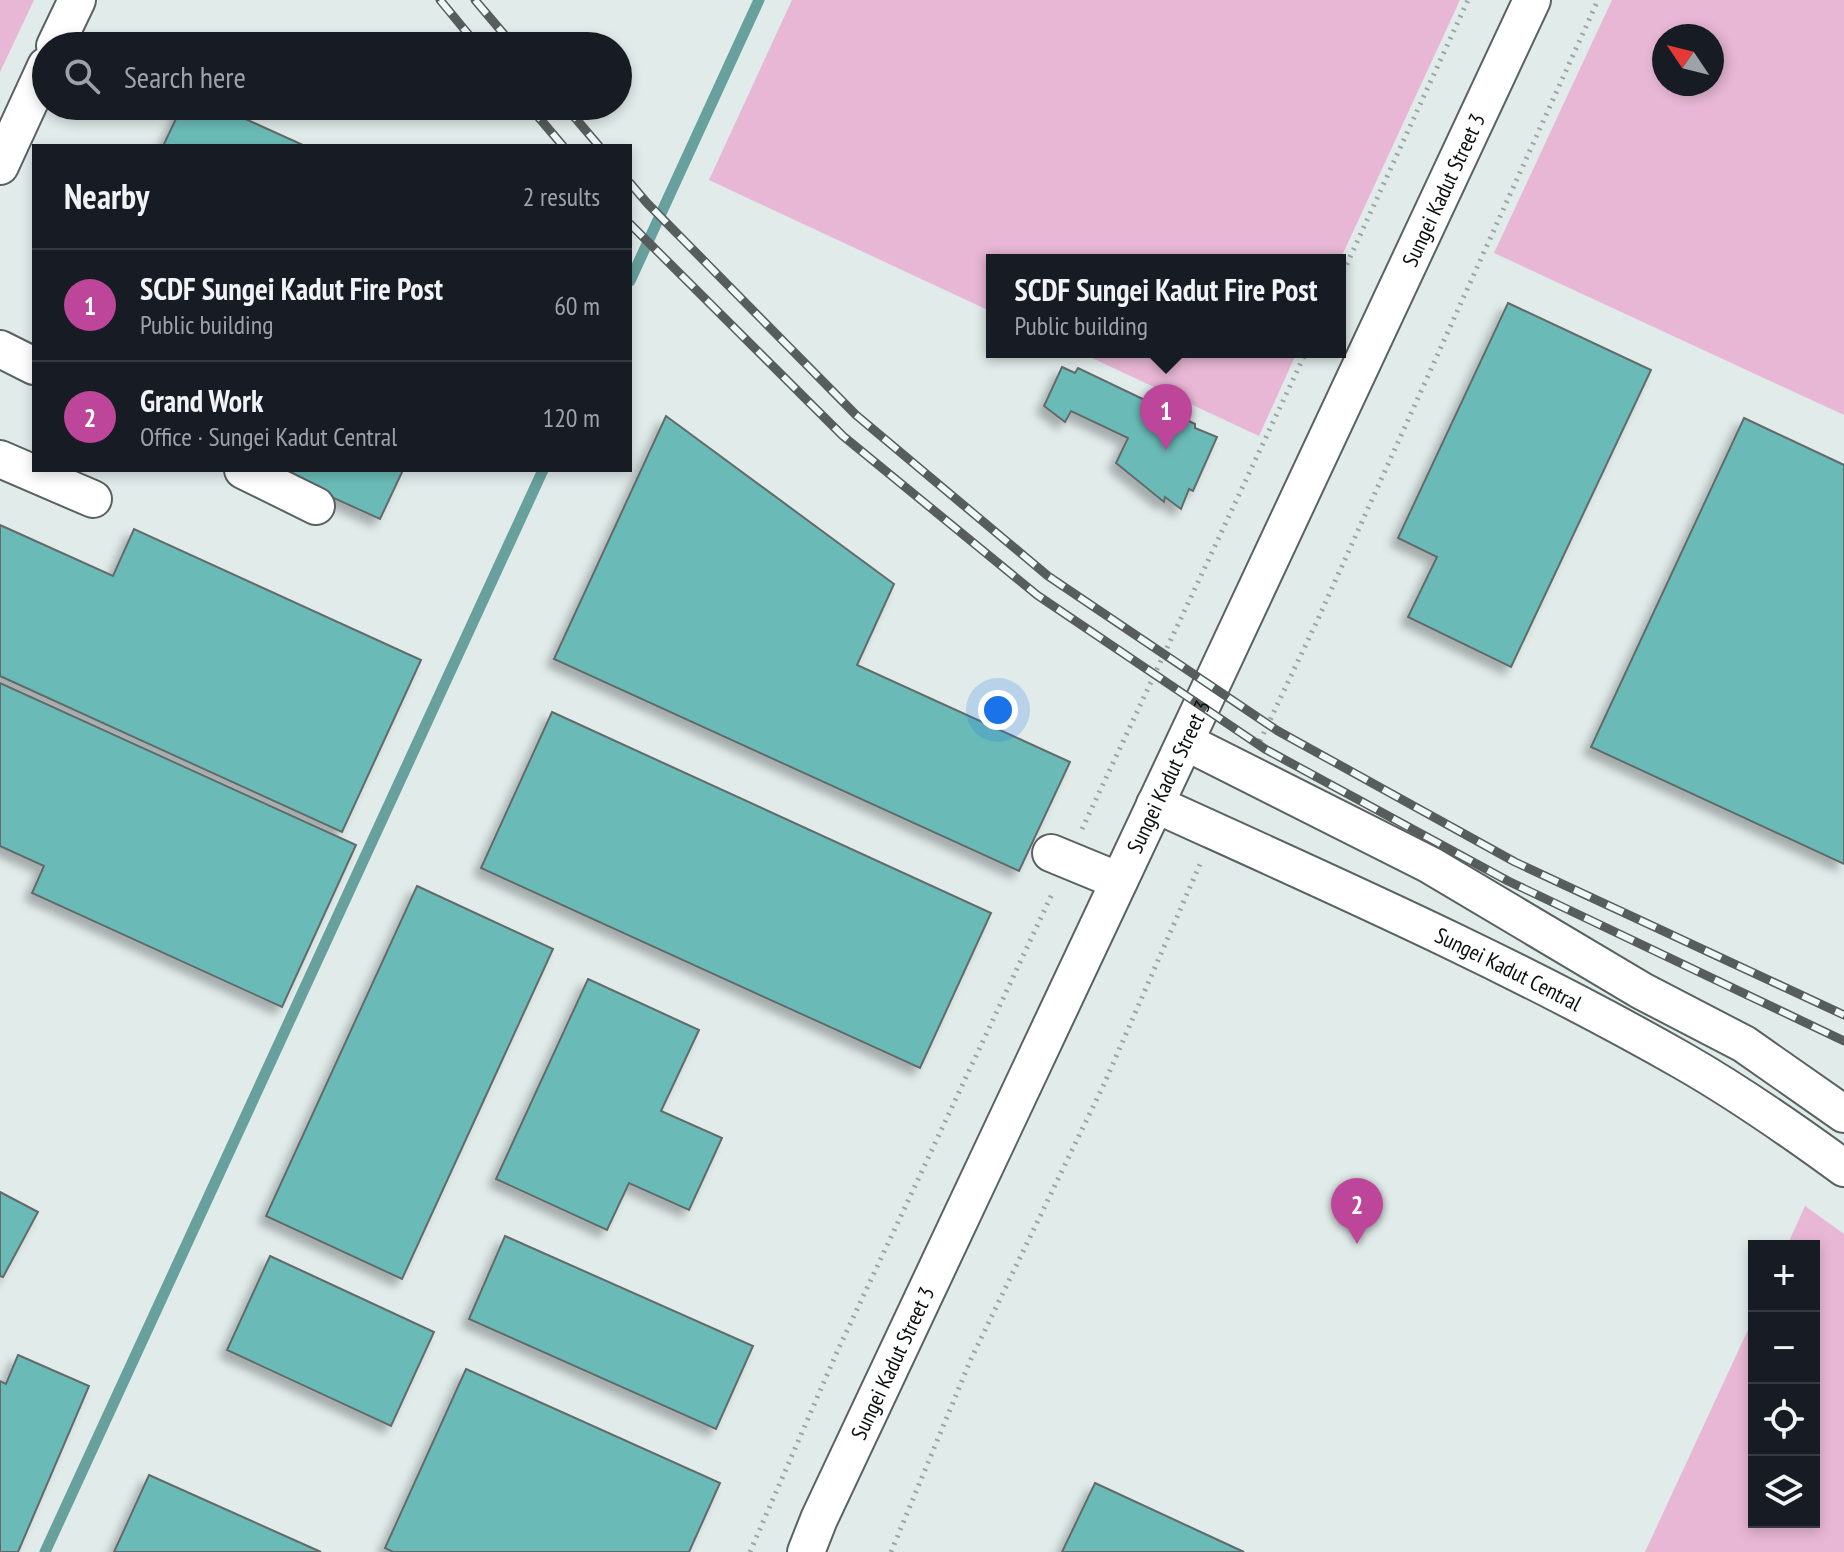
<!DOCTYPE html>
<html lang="en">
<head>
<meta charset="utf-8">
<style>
	:root { --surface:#171b24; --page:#20242c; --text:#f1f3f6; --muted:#9ea1a6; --line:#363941; --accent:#be469a }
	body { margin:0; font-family:"PT Sans Narrow",sans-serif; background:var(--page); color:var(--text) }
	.controls { position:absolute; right:24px; bottom:24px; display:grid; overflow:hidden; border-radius:0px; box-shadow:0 4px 12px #0003 }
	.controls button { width:72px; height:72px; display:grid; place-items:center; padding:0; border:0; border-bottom:2px solid var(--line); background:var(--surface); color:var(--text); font:40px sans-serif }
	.compass { position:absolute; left:1652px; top:24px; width:72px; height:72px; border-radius:50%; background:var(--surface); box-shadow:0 4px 12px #0003; rotate:305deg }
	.you { position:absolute; left:998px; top:710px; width:28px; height:28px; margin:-20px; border:6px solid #fff; border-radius:50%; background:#1a73e8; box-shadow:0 0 0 12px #1a73e833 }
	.badge { display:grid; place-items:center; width:52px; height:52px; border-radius:50%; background:var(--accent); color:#fff; font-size:26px; font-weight:700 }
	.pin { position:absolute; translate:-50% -66px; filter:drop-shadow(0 2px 4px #0008) }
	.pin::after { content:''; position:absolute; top:42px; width:28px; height:24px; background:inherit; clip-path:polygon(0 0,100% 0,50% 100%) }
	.popup { position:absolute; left:986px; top:254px; width:360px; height:104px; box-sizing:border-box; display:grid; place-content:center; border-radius:0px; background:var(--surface); filter:drop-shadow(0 2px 6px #0005); font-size:26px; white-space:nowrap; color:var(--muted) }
	.popup b { font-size:30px; color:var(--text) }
	.popup::after { content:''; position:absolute; left:50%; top:100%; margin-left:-16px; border:16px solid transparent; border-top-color:var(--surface) }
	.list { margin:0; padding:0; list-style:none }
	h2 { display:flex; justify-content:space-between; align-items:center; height:104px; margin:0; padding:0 32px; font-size:34px }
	h2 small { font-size:26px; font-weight:400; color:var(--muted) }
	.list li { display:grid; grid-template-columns:52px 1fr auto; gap:24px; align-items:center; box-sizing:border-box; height:112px; padding:0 32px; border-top:2px solid var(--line) }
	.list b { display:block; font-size:30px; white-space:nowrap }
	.list p { margin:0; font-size:26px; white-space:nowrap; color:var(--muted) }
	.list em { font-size:26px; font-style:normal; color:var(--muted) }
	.icon { flex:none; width:44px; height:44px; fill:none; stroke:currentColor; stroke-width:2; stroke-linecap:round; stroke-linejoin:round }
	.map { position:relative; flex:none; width:1844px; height:1552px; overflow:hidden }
	.search { position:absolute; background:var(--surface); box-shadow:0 4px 12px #0003; left:32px; top:32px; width:600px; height:88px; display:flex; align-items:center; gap:20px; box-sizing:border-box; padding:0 28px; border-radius:44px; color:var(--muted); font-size:30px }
	.panel { position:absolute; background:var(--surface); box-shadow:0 4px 12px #0003; left:32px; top:144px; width:600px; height:328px; border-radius:0px }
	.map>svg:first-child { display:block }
</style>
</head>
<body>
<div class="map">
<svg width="1844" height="1552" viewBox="0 0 1844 1552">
	<defs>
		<filter id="shadow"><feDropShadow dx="-7" dy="7" stdDeviation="4" flood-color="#0004"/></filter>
	</defs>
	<rect width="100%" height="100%" fill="#e0ebea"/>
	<g fill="#e8b7d5" fill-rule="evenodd">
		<path d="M 0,0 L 34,0 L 0,72 Z"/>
		<path d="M 792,0 L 1460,0 L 1340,260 L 992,260 L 992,312 L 709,180 Z"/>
		<path d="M 1612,0 L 1844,0 L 1844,415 L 1494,253 ZM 1664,36 L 1712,36 L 1712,84 L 1664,84 Z"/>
		<path d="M 1079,352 L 1297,352 L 1259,436 Z"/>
		<path d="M 1805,1206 L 1844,1234 L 1844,1552 L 1645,1552 L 1754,1317 L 1754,1522 L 1814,1522 L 1814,1246 L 1787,1246 Z"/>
	</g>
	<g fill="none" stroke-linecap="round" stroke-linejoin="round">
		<g stroke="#67a09d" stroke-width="11">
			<path d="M 630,281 L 759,0"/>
			<path d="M 45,1552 L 543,470"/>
		</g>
	</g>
	<g fill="#6bbbb7" stroke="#626b6a" stroke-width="2" filter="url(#shadow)">
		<path d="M 182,106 L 217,106 L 305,146 L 163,146 Z"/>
		<path d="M 1508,303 L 1651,370 L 1511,667 L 1408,617 L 1437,557 L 1398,538 Z"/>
		<path d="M 1062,367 L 1075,373 L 1078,368 L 1195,424 L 1195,428 L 1217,437 L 1193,491 L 1189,489 L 1181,509 L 1165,497 L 1164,502 L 1116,463 L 1128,438 L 1071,411 L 1065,422 L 1044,406 Z"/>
		<path d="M 666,416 L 894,584 L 857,665 L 1070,762 L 1019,871 L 554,659 Z"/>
		<path d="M 1744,418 L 1844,465 L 1844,864 L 1591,747 Z"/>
		<path d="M 272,470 L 403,470 L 380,519 Z"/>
		<path d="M 0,525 L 113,576 L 134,529 L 421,660 L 342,832 L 0,676 Z"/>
		<path d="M 0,683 L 356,845 L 282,1007 L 32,893 L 44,866 L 0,846 Z"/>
		<path d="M 552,712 L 991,913 L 920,1068 L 481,868 Z"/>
		<path d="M 417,886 L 553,949 L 402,1279 L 266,1216 Z"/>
		<path d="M 588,979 L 699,1030 L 661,1111 L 722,1138 L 689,1210 L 629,1183 L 607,1230 L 496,1179 Z"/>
		<path d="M 0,1192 L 38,1212 L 3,1277 L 0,1276 Z"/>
		<path d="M 505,1236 L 753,1346 L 716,1429 L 469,1319 Z"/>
		<path d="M 270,1256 L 434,1332 L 391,1426 L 227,1350 Z"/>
		<path d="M 18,1355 L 89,1386 L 18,1552 L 0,1552 L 0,1381 L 6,1384 Z"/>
		<path d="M 466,1369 L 720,1483 L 689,1552 L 393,1552 L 385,1548 Z"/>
		<path d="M 149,1475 L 321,1552 L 114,1552 Z"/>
		<path d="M 1095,1483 L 1244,1552 L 1062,1552 Z"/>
	</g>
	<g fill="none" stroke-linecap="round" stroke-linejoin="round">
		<defs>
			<g id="minor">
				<path d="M 55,46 L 77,0"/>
				<path d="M 0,166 L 46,66"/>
				<path d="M 0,349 L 34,366"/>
				<path d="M 0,459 L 93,499"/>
				<path d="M 243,470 L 316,506"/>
				<path d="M 1186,742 L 1430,865 L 1642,991 L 1744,1044 L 1844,1114"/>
				<path id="s1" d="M 1155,804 C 1333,885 1513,964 1683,1061 C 1739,1093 1792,1130 1844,1168"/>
				<path d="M 1051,853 L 1119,881"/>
				<path id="s2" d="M 806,1552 L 819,1519 C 1057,1013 1296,507 1532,0"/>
			</g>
		</defs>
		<use href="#minor" stroke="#596262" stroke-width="40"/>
		<g stroke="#9ca4a4" stroke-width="5" stroke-dasharray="2 6" stroke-linecap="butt">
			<path d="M 1340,279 L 1468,0"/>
			<path d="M 1260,741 L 1318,619 L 1598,0"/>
			<path d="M 1082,829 L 1306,352"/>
			<path d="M 750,1552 L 837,1352 L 1053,892"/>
			<path d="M 891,1552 L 971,1359 L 1105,1082 L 1201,862"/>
		</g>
		<use href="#minor" stroke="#fff" stroke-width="36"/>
		<defs>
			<g id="rail">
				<path d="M 440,0 L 478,46"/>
				<path d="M 475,0 L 514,46"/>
				<path d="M 529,106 L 563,146"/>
				<path d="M 565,106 L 599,146"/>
				<path d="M 630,183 L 647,203 L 856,415 L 1048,576 L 1278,731 L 1515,862 L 1844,1015"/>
				<path d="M 630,224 L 843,436 L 1037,595 L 1265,749 L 1508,881 L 1844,1041"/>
			</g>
		</defs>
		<use href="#rail" stroke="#575d5d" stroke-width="9"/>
		<use href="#rail" stroke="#edf8f7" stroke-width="6" stroke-dasharray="18" stroke-linecap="butt"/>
	</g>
	<g text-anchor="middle" stroke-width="7" stroke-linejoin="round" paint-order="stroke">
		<g font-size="22" fill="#0b0e0e" stroke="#edf8f7">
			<text dy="8" stroke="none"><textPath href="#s2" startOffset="1504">Sungei Kadut Street 3</textPath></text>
			<text dy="8" stroke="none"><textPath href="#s2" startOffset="856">Sungei Kadut Street 3</textPath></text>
			<text dy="8" stroke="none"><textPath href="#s1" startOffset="390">Sungei Kadut Central</textPath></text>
			<text dy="8" stroke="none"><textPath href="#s2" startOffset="208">Sungei Kadut Street 3</textPath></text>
		</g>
	</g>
</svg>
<div class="controls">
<button>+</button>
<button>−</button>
<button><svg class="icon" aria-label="locate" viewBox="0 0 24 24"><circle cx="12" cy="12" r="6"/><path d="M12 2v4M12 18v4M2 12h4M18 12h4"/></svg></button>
<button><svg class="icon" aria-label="layers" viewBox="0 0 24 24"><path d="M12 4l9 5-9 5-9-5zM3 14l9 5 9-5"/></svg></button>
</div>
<svg class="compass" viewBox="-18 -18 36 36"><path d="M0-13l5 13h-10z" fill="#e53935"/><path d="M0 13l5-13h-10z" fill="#9ea1a6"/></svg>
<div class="you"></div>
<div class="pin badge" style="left:1166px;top:450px">1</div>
<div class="popup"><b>SCDF Sungei Kadut Fire Post</b>Public building</div>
<div class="pin badge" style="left:1357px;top:1244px">2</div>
<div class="search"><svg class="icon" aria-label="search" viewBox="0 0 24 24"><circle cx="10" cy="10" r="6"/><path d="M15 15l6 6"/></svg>Search here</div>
<section class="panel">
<h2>Nearby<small>2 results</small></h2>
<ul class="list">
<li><span class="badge">1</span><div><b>SCDF Sungei Kadut Fire Post</b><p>Public building</p></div><em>60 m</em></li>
<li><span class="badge">2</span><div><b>Grand Work</b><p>Office · Sungei Kadut Central</p></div><em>120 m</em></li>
</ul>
</section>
</div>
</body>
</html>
